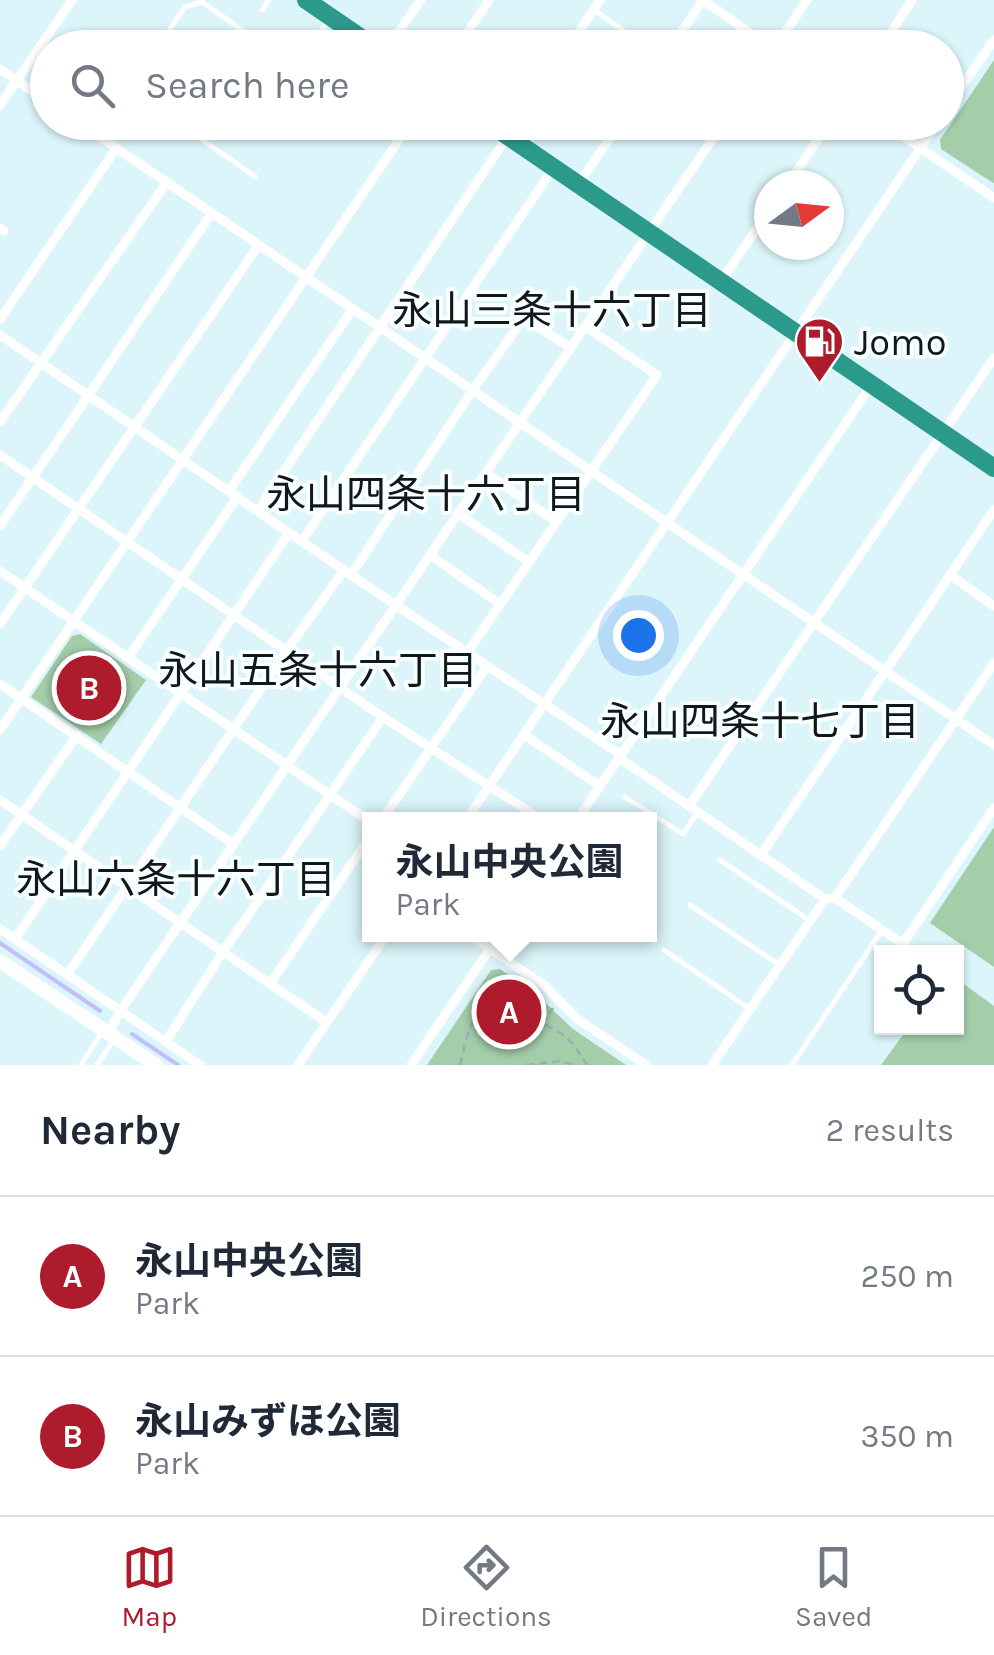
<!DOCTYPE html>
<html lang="en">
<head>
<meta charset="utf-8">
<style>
	:root { --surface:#fff; --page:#f6f6f7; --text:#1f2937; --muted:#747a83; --line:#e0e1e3; --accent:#ae1b2c }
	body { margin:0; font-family:Karla,"Noto Sans JP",sans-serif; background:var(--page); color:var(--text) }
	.controls { position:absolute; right:30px; bottom:30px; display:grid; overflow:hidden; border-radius:0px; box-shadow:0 2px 8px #0004 }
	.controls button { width:90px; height:90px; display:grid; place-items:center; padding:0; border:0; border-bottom:2px solid var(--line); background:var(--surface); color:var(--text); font:50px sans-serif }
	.compass { position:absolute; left:754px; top:170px; width:90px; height:90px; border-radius:50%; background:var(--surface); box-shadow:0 2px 8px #0004; rotate:75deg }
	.you { position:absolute; left:638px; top:635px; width:35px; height:35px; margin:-25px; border:8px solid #fff; border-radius:50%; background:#1a73e8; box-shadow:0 0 0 15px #1a73e833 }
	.badge { display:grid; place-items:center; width:65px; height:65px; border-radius:50%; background:var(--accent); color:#fff; font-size:32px; font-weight:700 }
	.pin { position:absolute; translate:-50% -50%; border:5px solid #fff; box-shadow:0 2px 10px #0006 }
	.popup { position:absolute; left:362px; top:812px; width:295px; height:130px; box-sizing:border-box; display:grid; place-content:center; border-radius:0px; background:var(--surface); filter:drop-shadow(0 2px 8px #0005); font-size:32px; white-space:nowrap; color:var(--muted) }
	.popup b { font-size:38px; color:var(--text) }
	.popup::after { content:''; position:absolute; left:50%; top:100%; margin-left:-20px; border:20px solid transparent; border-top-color:var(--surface) }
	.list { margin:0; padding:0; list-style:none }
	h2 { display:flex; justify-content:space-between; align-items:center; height:130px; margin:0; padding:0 40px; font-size:42px }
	h2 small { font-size:32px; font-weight:400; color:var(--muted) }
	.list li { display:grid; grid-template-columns:65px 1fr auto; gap:30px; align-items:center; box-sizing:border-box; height:160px; padding:0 40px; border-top:2px solid var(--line) }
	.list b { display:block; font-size:38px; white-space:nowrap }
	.list p { margin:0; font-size:32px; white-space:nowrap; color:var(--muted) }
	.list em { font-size:32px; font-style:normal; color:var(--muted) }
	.icon { flex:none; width:55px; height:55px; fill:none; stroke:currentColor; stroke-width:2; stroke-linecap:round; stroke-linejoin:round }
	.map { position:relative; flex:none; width:994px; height:1065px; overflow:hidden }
	.search { position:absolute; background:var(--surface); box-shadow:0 2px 8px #0004; left:30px; right:30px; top:30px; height:110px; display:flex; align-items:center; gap:25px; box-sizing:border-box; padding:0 35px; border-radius:55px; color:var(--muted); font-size:38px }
	.sheet { height:450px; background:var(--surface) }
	nav { display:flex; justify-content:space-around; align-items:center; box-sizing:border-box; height:140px; border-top:2px solid var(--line); background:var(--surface); font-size:28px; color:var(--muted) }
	nav a { display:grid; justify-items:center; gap:5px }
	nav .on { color:var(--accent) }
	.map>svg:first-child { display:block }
</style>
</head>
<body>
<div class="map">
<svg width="994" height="1065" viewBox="0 0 994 1065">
	<rect width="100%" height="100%" fill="#dcf5fb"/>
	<g fill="#a4ceaa">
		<path d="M 994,60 L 994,183 L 993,183 L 941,149 L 940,140 Z"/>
		<path d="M 80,634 L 146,680 L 101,744 L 31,697 L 72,636 Z"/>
		<path d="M 994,827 L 994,967 L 930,923 Z"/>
		<path d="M 500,969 L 537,995 L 573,1029 L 626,1065 L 427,1065 L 491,970 Z"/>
		<path d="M 957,982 L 961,982 L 994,1006 L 994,1065 L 881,1065 L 908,1028 L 956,1028 Z"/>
	</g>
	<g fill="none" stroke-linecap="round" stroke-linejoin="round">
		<g stroke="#bec1f9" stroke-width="4">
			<path d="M 0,943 L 100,1011"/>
			<path d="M 132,1034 L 178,1065"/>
		</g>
		<g stroke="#9aaeb3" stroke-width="2.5" stroke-dasharray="8 5" stroke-linecap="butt">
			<path d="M 542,1024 L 553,1008"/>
			<path d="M 460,1065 C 468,1035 469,1002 509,1004 L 562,1034 L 574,1045 L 587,1065"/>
			<path d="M 526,1065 L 560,1061 L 575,1065"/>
		</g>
		<g stroke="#fff" stroke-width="5">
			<path d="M 593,9 L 648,48"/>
			<path d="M 262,10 L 269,0"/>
			<path d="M 311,45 L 330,18"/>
			<path d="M 157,48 L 185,7 L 202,2 L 246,33"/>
			<path d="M 176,122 L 256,177"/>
			<path d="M 96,135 L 105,122"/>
			<path d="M 625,797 L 683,834 L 698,812"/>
			<path d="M 720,860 L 809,920"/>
			<path d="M 690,905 L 778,964"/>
			<path d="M 664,950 L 750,1009"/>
			<path d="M 81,1065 L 102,1032"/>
			<path d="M 97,1065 L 115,1038"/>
			<path d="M 792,1065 L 882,930"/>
		</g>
		<g stroke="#fff" stroke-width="9">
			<path d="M 703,0 L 771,48"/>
			<path d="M 387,48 L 421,0"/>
			<path d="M 457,48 L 489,0"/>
			<path d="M 568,48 L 600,0"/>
			<path d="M 671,48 L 703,0"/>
			<path d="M 775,48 L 807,0"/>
			<path d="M 881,48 L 912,0"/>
			<path d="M 0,69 L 48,102"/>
			<path d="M 0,105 L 72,0"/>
			<path d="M 946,109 L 994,40"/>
			<path d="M 78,122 L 994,745"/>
			<path d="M 882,122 L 994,198"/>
			<path d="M 578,185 L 621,122"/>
			<path d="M 787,185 L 830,122"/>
			<path d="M 0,228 L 4,231"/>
			<path d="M 721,281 L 769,211"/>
			<path d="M 0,319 L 116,149"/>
			<path d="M 0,335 L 351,575 L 621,755"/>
			<path d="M 0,422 L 167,182"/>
			<path d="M 0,455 L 383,717 L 542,820"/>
			<path d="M 486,473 L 557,522"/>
			<path d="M 229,491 L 352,310"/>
			<path d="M 258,510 L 517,122"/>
			<path d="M 459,514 L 529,562"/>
			<path d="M 0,526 L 211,214"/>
			<path d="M 302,541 L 554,167"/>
			<path d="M 430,555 L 500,604"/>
			<path d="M 0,571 L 369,821"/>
			<path d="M 351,575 L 472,391 L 524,318 L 571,348"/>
			<path d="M 950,575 L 994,606"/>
			<path d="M 0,624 L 258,246"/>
			<path d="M 467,653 L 657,375 L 586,327"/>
			<path d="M 128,658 L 238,496"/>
			<path d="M 0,684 L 233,844"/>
			<path d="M 0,730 L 411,122"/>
			<path d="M 524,735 L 600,786"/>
			<path d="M 619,758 L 825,899 L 835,898 L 903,944 L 994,808"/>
			<path d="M 0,800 L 326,1022"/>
			<path d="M 689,806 L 994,358"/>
			<path d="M 382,820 L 487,666"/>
			<path d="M 466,820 L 938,122"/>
			<path d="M 577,820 L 872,384"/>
			<path d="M 0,846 L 77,735"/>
			<path d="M 761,855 L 994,510"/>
			<path d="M 835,898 L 994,663"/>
			<path d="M 0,929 L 200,1065"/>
			<path d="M 468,934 L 545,986 L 576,1018 L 646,1065"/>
			<path d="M 15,939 L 289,533"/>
			<path d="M 67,975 L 287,650 L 344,570"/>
			<path d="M 270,984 L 369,838"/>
			<path d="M 108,1033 L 121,1010 L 724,122"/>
			<path d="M 166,1041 L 223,952 L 383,717"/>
			<path d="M 298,1065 L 387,934"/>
			<path d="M 411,1065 L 500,934"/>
			<path d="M 712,1065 L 825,899"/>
		</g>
		<path stroke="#fff" stroke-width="14" d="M 0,961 L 156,1065"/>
		<g stroke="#2c9a8b" stroke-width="18">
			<path d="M 306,0 L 376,48"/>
			<path d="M 487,122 L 994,468"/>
		</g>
	</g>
	<defs>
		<symbol id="fuel-pin" viewBox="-11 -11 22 30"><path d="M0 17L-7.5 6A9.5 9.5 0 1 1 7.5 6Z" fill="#ae1b2c" stroke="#f9feff"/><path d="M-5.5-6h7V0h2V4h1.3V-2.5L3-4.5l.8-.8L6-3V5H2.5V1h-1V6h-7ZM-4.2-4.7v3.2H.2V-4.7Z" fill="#fff"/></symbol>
	</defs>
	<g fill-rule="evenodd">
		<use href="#fuel-pin" x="792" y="314" width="55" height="75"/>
	</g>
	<g text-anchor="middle" stroke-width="8" stroke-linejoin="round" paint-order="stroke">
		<g font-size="38" fill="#0f181a" stroke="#f9feff" text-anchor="start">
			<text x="854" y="355">Jomo</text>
		</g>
		<g font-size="40" fill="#0f181a" stroke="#f9feff">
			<text x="552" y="324">永山三条十六丁目</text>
			<text x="426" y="508">永山四条十六丁目</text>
			<text x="318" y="684">永山五条十六丁目</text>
			<text x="760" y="735">永山四条十七丁目</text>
			<text x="176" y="893">永山六条十六丁目</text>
		</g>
	</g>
</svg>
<div class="controls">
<button><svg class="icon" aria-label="locate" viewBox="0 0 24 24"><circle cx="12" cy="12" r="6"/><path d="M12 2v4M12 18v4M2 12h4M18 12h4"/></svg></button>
</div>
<svg class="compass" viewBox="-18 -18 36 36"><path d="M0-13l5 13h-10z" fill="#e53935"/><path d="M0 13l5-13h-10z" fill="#747a83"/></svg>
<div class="you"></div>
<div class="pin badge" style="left:509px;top:1012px">A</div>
<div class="popup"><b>永山中央公園</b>Park</div>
<div class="pin badge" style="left:89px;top:688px">B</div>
<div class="search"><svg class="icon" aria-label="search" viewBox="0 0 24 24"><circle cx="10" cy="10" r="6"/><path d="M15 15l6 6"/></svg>Search here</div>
</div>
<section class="sheet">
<h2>Nearby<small>2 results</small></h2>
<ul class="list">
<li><span class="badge">A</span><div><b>永山中央公園</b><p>Park</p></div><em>250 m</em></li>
<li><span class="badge">B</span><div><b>永山みずほ公園</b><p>Park</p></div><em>350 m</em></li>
</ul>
</section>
<nav>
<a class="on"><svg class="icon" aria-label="map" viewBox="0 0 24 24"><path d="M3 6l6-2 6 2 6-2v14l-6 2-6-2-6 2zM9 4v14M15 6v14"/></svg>Map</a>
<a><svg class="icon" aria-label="directions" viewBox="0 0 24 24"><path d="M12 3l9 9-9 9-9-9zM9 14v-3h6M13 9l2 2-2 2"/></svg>Directions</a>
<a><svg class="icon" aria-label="saved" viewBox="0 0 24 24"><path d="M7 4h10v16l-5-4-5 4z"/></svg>Saved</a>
</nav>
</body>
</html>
